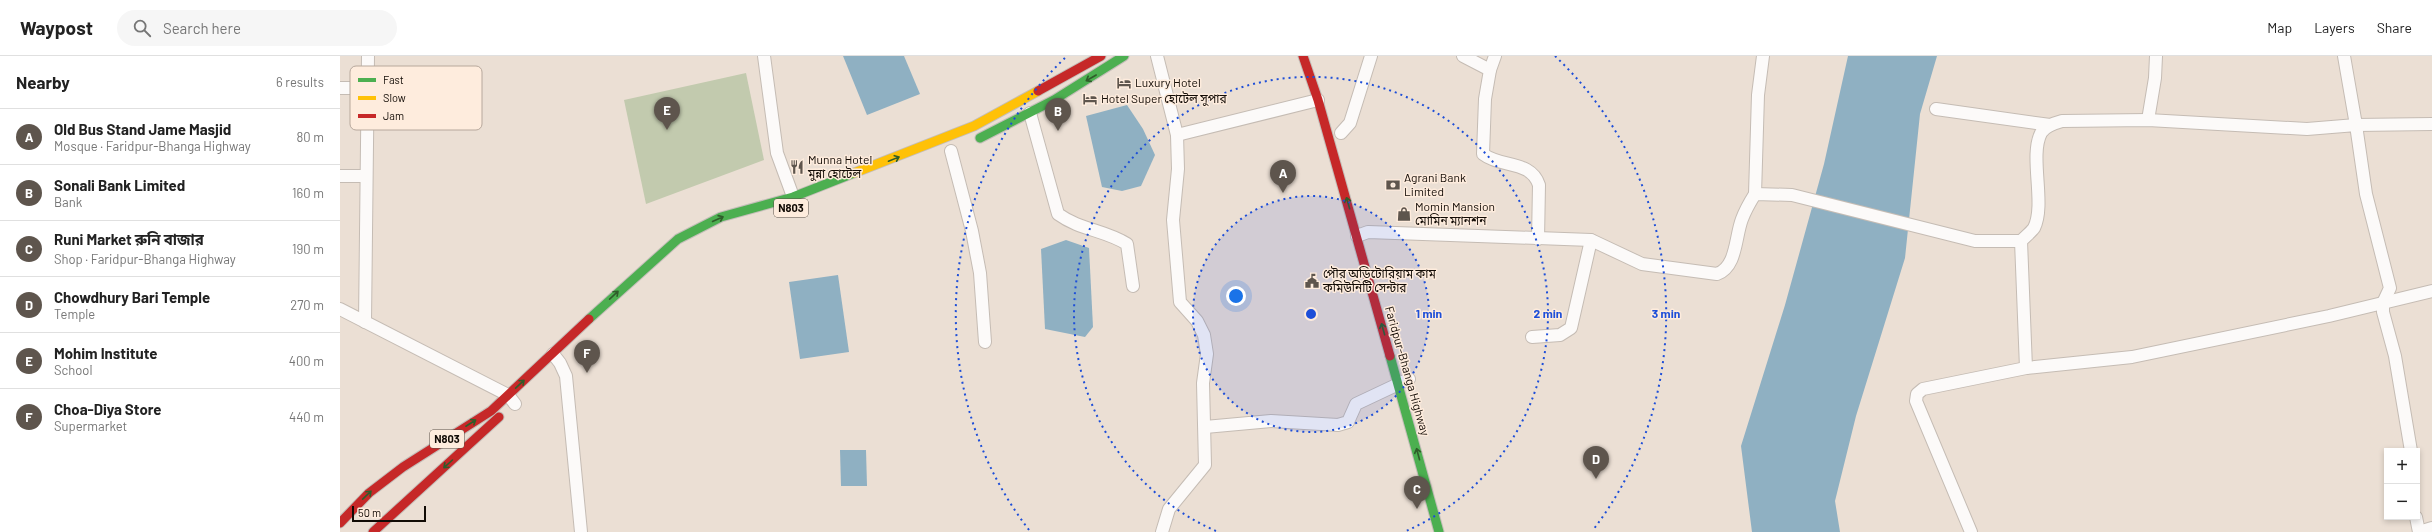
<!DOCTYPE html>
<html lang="en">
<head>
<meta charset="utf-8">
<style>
	:root { --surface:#fff; --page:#f6f6f6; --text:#222; --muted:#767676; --line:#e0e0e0; --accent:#5e554d }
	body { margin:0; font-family:Barlow,"Noto Sans Bengali",sans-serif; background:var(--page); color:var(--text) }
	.controls { position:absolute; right:12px; bottom:12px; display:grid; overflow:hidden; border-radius:0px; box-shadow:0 2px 6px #0003 }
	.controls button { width:36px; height:36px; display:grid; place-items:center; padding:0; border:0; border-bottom:1px solid var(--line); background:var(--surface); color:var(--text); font:20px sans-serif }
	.scale { position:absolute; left:12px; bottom:10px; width:74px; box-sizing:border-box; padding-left:4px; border:2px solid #120b05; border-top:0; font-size:11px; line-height:14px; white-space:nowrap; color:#120b05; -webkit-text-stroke:3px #feecdd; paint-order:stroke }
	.you { position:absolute; left:896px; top:240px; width:14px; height:14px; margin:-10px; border:3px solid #fff; border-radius:50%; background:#1a73e8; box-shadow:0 0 0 6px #1a73e833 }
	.badge { display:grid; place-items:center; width:26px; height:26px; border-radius:50%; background:var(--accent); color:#fff; font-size:13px; font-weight:700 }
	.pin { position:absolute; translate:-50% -33px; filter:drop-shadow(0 1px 2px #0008) }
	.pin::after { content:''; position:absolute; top:21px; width:14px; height:12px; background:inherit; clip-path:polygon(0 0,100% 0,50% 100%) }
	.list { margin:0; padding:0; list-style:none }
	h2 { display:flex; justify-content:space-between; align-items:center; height:52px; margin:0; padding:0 16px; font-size:17px }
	h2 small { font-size:13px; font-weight:400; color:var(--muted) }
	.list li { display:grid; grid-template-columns:26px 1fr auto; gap:12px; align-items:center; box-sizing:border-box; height:56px; padding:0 16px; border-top:1px solid var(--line) }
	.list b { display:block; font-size:15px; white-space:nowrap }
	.list p { margin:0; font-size:13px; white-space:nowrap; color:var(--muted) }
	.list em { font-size:13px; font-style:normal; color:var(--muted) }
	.icon { flex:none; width:22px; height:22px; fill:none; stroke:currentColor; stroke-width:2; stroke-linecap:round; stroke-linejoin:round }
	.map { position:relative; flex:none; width:2092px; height:476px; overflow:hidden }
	header { display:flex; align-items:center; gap:24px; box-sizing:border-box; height:56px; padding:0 20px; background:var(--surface); border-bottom:1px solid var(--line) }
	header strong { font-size:19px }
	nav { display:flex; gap:22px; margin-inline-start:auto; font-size:14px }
	.search { width:280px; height:36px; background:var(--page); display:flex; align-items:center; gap:10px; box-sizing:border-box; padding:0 14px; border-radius:22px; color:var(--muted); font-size:15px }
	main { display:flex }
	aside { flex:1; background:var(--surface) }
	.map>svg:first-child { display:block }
</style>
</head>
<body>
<header>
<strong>Waypost</strong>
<div class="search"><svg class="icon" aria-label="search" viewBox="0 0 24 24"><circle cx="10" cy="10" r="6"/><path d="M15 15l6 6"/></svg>Search here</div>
<nav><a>Map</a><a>Layers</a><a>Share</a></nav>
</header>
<main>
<aside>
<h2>Nearby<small>6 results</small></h2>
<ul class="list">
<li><span class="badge">A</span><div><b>Old Bus Stand Jame Masjid</b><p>Mosque · Faridpur-Bhanga Highway</p></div><em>80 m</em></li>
<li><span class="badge">B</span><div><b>Sonali Bank Limited</b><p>Bank</p></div><em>160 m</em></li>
<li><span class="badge">C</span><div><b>Runi Market রুনি বাজার</b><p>Shop · Faridpur-Bhanga Highway</p></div><em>190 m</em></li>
<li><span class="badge">D</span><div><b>Chowdhury Bari Temple</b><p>Temple</p></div><em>270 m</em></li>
<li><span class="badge">E</span><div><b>Mohim Institute</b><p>School</p></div><em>400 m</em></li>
<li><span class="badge">F</span><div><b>Choa-Diya Store</b><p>Supermarket</p></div><em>440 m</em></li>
</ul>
</aside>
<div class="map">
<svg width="2092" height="476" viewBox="0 0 2092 476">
	<rect width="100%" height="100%" fill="#ebdfd4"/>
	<path fill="#c2caae" d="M 406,17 L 424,104 L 306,148 L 284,44 Z"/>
	<g fill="#8fb0c2">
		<path d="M 503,0 L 564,0 L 580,38 L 527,59 Z"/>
		<path d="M 1508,0 L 1597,0 L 1580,58 L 1565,202 L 1516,360 L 1495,445 L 1500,476 L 1412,476 L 1401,390 L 1445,249 L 1484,108 Z"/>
		<path d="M 787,49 L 803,73 L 815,99 L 801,130 L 782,135 L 762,131 L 746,60 Z"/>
		<path d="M 726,184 L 749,192 L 753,271 L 745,281 L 705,273 L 701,193 Z"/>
		<path d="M 498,219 L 509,296 L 460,303 L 449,226 Z"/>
		<path d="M 500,394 L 526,394 L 527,430 L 501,430 Z"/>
	</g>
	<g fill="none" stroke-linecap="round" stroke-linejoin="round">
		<defs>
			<g id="street">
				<path d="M 424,0 L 437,97 L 455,146"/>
				<path d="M 817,0 L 837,79 L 838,113 L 833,164 L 840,246 L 857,265 L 864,279 L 867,298 L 863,327 L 865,409 L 829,453 L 822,476"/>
				<path d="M 1123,0 L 1150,14 L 1145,43 L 1143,98 C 1161,112 1191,104 1199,129 L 1198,183"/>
				<path d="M 2004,0 L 2016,69 L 2092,68"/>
				<path d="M 1150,14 L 1155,0"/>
				<path d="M 0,32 L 27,32"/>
				<path d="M 1596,53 L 1710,69"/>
				<path d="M 690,57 L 718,158 C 740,174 765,174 787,188 L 793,230"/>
				<path d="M 1808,64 L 1815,22 L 1816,0"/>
				<path d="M 1001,77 L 1010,67 L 1031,0"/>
				<path d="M 837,79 L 978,44"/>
				<path d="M 611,95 L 632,175 L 640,217 L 645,286"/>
				<path d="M 0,120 L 26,120"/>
				<path d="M 1415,138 L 1418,39 L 1423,0"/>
				<path d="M 1017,180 L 1028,176 L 1251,184 L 1302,208 L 1377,218 C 1397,211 1395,181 1402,163 C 1405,155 1410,146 1415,138 L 1452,139 L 1635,185 L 1681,185"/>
				<path d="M 0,253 L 168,339 L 175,348"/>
				<path d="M 25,266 L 28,0"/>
				<path d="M 1192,281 L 1220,279 L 1231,272 L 1251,184"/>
				<path d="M 213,298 L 220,307 L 226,320 L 241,476"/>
				<path d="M 1686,312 L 1681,185 C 1685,181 1691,176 1694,172 C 1706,148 1689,100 1701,77 C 1705,70 1715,67 1722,65 L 1808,64 L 1967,73 L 2016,69 L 2026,138 L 2050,232 L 2043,247 L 2043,256 L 2055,300 L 2071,395"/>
				<path d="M 865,371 L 931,365 L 998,369 L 1008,366 L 1016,348 L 1069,323"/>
				<path d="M 2076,461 L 2079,476"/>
				<path d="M 1631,476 L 1576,345 L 1577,338 L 1583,333 L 1686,312 L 1792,301 L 1989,260 L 2092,235"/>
				<path d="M 2079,476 L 2092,472"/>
			</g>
			<g id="fast">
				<path d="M 640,82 L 714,44 L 784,0"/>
				<path d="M 249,263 L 338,183 L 381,161 L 453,141 L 514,117"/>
				<path d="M 1050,300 L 1099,476"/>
			</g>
			<path id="slow" d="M 514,117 L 634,70 L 698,35"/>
			<g id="jam">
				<path d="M 963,0 L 978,44 L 1050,300"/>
				<path d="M 698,35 L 761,0"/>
				<path d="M 0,467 L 29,437 L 63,411 L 151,355 L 249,263"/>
				<path d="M 33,476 L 159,361"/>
			</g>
		</defs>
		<use href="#street" stroke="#c5bcb4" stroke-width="14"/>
		<use href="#fast" stroke="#c4beb9" stroke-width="11"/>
		<use href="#slow" stroke="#c4beb9" stroke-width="11"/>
		<use href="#jam" stroke="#c4beb9" stroke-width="11"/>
		<use href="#street" stroke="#fcfaf9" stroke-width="12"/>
		<use href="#fast" stroke="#4caf50" stroke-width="9"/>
		<use href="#slow" stroke="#ffc107" stroke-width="9"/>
		<use href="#jam" stroke="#c62828" stroke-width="9"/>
	</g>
	<defs><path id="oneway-shaft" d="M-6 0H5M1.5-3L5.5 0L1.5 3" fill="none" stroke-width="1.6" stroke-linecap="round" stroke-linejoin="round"/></defs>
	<g stroke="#2f5d2a">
		<use href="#oneway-shaft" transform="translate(751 22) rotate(150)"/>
		<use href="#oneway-shaft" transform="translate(554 103) rotate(-22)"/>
		<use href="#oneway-shaft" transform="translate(1008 147) rotate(-106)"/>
		<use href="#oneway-shaft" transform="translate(378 163) rotate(-24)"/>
		<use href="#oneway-shaft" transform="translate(274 239) rotate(-43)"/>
		<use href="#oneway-shaft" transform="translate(1043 273) rotate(-106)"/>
		<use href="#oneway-shaft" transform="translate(180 328) rotate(-43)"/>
		<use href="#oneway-shaft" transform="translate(131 367) rotate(-33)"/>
		<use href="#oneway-shaft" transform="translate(1078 398) rotate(-105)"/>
		<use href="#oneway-shaft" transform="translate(108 408) rotate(138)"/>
		<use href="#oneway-shaft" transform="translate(27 439) rotate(-44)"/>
	</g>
	<circle cx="971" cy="258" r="118" fill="#1d4ed8" fill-opacity=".12"/>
	<g fill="none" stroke="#1d4ed8" stroke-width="2" stroke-dasharray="2 4">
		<circle cx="971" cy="258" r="118"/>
		<path d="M876 475A237 237 0 1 1 1066 475"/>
		<path d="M689 474A355 355 0 0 1 727 0M1215 0A355 355 0 0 1 1253 474"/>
	</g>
	<defs>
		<symbol id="hotel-bare" viewBox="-9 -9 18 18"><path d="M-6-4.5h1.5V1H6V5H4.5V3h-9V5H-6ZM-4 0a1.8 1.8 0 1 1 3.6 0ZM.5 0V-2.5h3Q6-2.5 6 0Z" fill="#5e554d" stroke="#feecdd" stroke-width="2.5" paint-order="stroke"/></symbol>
		<symbol id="restaurant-bare" viewBox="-9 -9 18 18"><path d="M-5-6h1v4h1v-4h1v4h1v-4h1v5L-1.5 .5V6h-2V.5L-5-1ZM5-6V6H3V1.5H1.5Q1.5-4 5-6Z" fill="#5e554d" stroke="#feecdd" stroke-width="2.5" paint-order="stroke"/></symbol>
		<symbol id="bank-bare" viewBox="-9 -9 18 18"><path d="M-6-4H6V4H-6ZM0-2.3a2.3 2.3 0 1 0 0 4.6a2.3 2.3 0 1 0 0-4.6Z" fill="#5e554d" stroke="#feecdd" stroke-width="2.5" paint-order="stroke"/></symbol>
		<symbol id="shop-bare" viewBox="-9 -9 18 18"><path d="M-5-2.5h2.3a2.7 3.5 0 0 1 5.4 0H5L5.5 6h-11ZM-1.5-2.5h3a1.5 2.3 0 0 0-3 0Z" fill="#5e554d" stroke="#feecdd" stroke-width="2.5" paint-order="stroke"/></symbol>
		<symbol id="civic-bare" viewBox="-9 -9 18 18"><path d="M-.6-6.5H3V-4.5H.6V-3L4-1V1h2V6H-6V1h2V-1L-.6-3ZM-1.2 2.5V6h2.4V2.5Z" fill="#5e554d" stroke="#feecdd" stroke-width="2.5" paint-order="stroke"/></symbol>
	</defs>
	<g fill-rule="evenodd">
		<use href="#hotel-bare" x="774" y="17" width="20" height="20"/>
		<use href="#hotel-bare" x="740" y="33" width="20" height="20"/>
		<use href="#restaurant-bare" x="447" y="101" width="20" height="20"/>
		<use href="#bank-bare" x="1043" y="119" width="20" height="20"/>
		<use href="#shop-bare" x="1054" y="148" width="20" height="20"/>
		<use href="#civic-bare" x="962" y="215" width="20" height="20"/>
	</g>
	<g text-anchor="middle" stroke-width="3" stroke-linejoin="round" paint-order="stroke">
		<g fill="#feecdd" stroke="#594e46" stroke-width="1">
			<rect x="434" y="143" width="34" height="18" rx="3"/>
			<rect x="90" y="374" width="34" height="18" rx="3"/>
		</g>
		<g font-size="11" font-weight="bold" fill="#120b05">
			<text x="451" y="156">N803</text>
			<text x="107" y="387">N803</text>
		</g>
		<g font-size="12" fill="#120b05" stroke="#feecdd" text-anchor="start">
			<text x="795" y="31">Luxury Hotel</text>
			<text x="761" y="47">Hotel Super হোটেল সুপার</text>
			<text x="468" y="108">Munna Hotel<tspan x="468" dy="14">মুন্না হোটেল</tspan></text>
			<text x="1064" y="126">Agrani Bank<tspan x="1064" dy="14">Limited</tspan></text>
			<text x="1075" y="155">Momin Mansion<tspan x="1075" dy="14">মোমিন ম্যানশন</tspan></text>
			<text x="983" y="222">পৌর অডিটোরিয়াম কাম<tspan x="983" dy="14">কমিউনিটি সেন্টার</tspan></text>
		</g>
		<g font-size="12" fill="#120b05" stroke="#feecdd">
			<text transform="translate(1067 315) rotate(74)" y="4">Faridpur-Bhanga Highway</text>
		</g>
	</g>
	<rect x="10" y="10" width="132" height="64" rx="6" fill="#feecdd" stroke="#b7a89c" stroke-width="1"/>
	<rect x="18" y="22" width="18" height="4" fill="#4caf50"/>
	<rect x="18" y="40" width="18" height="4" fill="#ffc107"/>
	<rect x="18" y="58" width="18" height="4" fill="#c62828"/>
	<g font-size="11" fill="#120b05">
		<text x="43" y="28">Fast</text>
		<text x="43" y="46">Slow</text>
		<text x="43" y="64">Jam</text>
	</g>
	<circle cx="971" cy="258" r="6" fill="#1d4ed8" stroke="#feecdd" stroke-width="2"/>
	<g font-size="12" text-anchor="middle" font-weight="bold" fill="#1d4ed8" stroke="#feecdd" stroke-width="3" stroke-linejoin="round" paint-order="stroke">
		<text x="1089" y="262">1 min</text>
		<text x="1208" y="262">2 min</text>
		<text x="1326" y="262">3 min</text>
	</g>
</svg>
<div class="controls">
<button>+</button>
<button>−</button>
</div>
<div class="scale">50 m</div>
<div class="you"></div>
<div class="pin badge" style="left:943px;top:137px">A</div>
<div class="pin badge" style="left:718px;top:75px">B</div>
<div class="pin badge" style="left:1077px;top:453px">C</div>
<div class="pin badge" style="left:1256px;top:423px">D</div>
<div class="pin badge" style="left:327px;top:74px">E</div>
<div class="pin badge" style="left:247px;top:317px">F</div>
</div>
</main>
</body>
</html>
